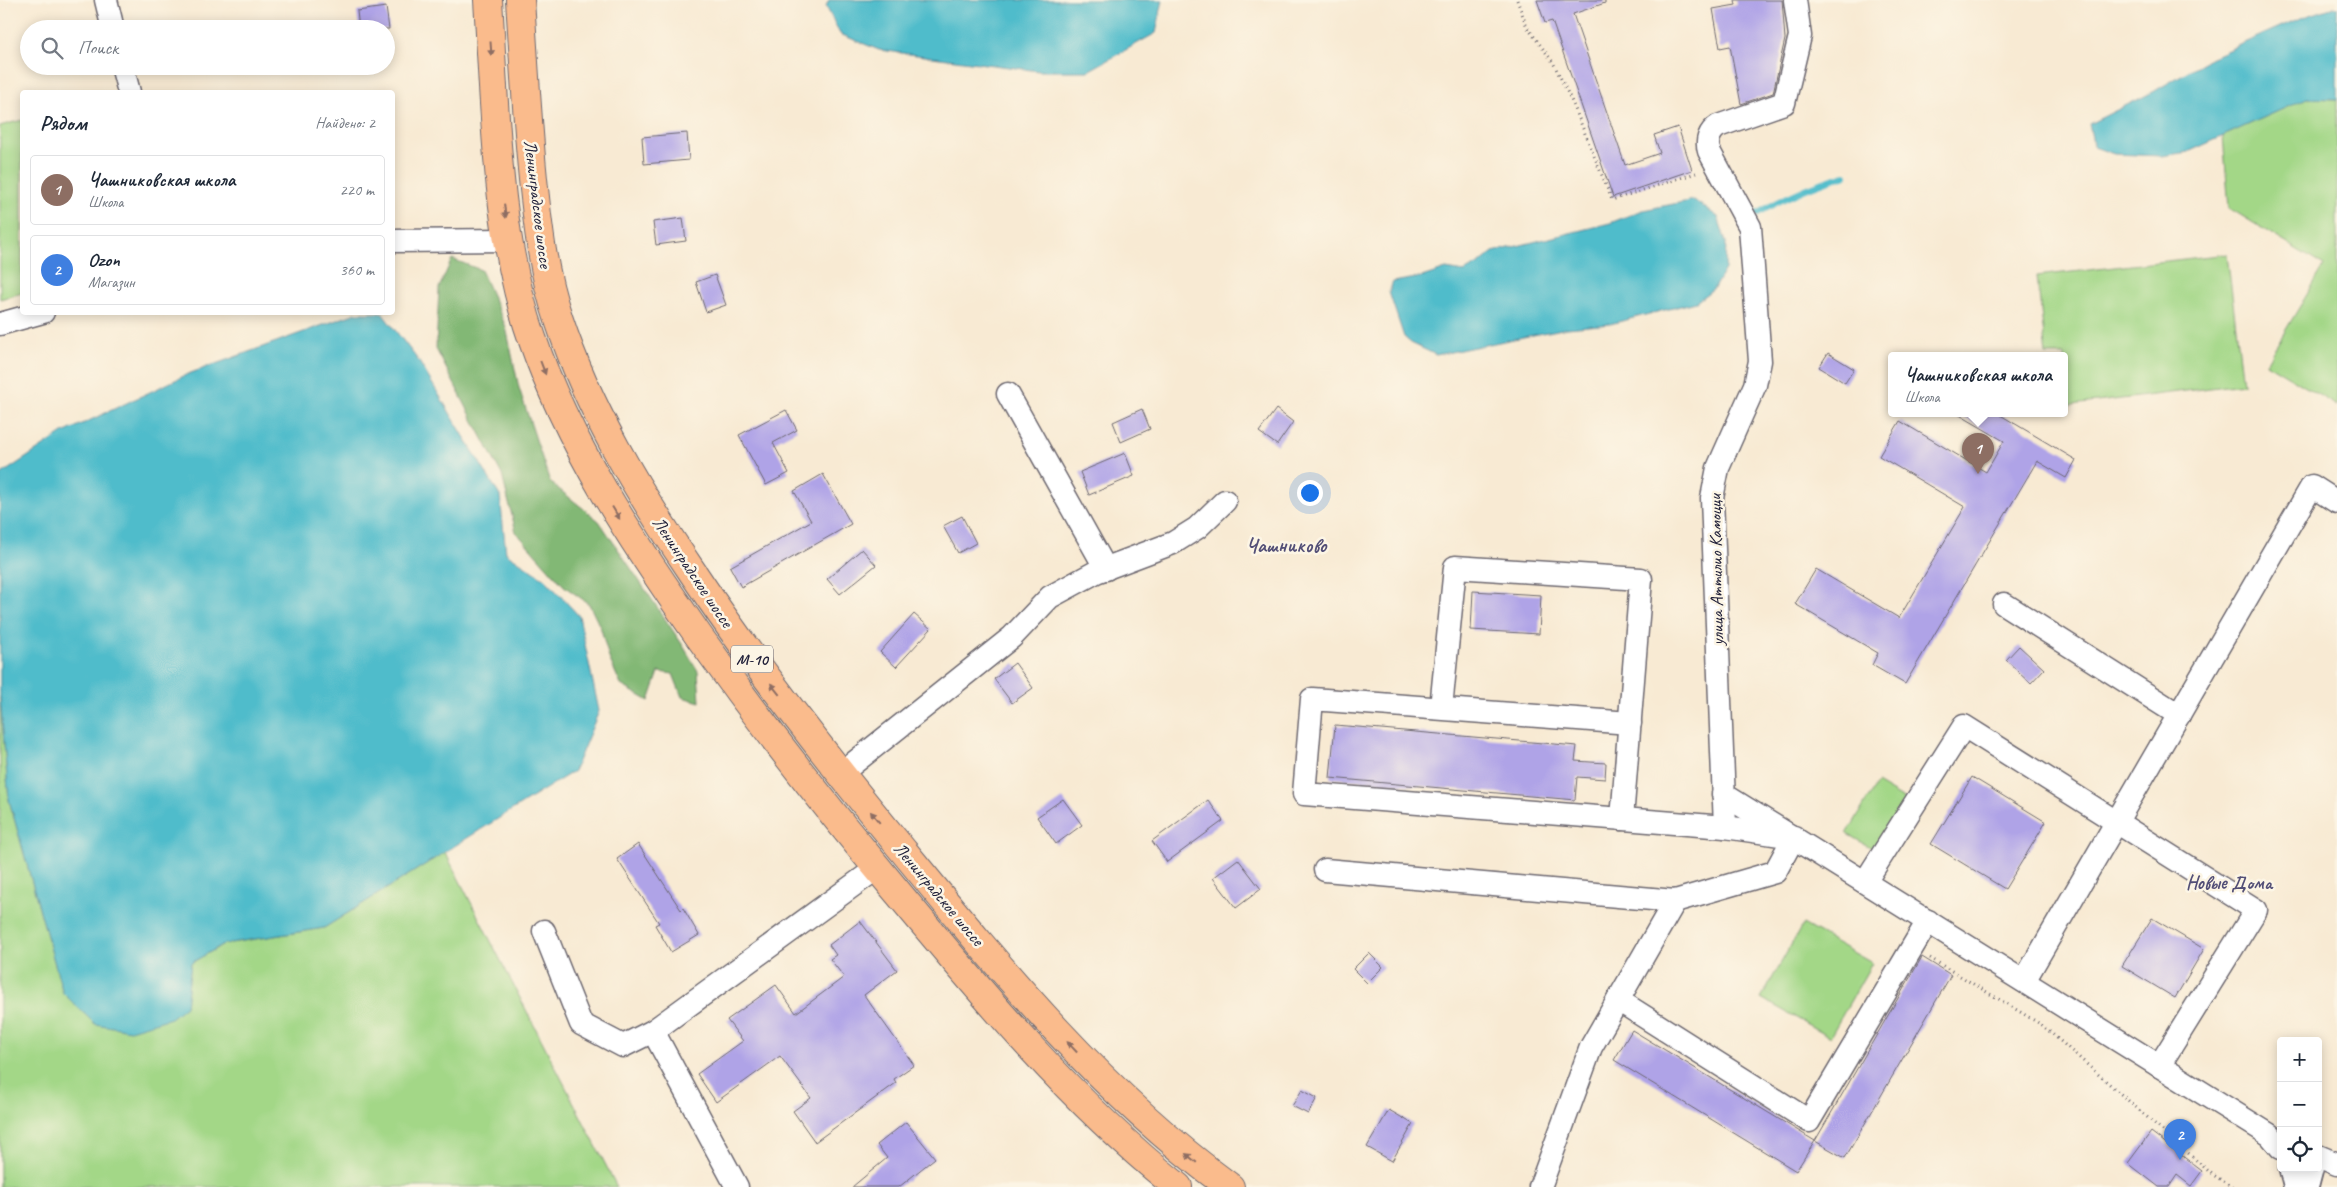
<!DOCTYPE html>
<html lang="ru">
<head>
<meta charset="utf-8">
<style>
	:root { --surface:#fff; --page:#f2f2f3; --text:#1f2937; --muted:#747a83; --line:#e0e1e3; --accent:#ea580c }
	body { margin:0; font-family:Caveat,sans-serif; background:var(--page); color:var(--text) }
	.controls { position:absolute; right:15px; bottom:15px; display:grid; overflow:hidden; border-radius:5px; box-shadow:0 2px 12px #0003 }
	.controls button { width:45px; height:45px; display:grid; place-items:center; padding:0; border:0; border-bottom:1px solid var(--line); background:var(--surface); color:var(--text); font:25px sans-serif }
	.you { position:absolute; left:1309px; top:492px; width:18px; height:18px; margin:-12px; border:4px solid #fff; border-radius:50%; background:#1a73e8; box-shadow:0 0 0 8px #1a73e833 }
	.badge { display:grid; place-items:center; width:32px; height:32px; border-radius:50%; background:var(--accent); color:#fff; font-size:16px; font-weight:700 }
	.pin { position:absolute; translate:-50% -41px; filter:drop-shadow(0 1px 2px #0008) }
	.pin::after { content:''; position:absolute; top:26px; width:18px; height:15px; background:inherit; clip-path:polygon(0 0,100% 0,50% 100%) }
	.popup { position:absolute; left:1888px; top:352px; width:180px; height:65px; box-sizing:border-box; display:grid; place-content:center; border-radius:5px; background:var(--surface); filter:drop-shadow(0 1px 4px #0005); font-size:16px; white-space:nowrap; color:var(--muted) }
	.popup b { font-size:19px; color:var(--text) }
	.popup::after { content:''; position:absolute; left:50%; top:100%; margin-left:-10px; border:10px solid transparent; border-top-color:var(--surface) }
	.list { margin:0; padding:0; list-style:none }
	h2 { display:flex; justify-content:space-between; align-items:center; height:65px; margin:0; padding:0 20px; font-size:21px }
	h2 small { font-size:16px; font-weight:400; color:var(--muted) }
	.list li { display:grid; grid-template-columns:32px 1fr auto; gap:15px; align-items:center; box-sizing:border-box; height:70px; margin:0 10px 10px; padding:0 10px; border:1px solid var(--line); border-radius:5px }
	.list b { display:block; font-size:19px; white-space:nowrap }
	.list p { margin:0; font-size:16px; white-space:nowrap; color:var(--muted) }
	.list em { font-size:16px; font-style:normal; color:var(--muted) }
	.icon { flex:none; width:28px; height:28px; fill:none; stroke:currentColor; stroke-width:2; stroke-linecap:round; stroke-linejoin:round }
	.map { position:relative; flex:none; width:2337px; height:1187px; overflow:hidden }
	.search { position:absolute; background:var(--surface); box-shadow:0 2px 12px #0003; left:20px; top:20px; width:375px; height:55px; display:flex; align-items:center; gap:12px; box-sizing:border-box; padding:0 18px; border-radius:28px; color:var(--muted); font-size:19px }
	.panel { position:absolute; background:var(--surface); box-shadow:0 2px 12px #0003; left:20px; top:90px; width:375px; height:225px; border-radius:5px }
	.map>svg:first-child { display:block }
</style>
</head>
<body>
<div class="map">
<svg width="2337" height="1187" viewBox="0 0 2337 1187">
	<rect width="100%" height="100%" fill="#fcf5e5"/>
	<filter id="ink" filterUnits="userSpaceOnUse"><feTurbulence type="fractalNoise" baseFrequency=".02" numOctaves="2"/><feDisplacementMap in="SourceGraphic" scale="10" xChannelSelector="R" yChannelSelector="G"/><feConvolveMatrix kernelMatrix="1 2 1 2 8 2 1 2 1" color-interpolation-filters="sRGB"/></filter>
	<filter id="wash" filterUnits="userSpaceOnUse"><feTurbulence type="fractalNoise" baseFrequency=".0096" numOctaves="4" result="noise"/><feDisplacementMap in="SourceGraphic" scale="20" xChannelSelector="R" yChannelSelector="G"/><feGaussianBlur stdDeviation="1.12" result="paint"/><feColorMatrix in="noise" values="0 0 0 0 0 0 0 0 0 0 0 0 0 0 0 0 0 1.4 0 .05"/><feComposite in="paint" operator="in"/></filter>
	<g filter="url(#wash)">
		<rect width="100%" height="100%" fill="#f8ead3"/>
		<g fill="#a3d787" stroke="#627c61">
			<path d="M 2307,98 L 2337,99 L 2337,406 L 2266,363 L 2324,266 L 2229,208 L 2223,136 Z"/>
			<path d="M 22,120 L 22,293 L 0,299 L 0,126 Z"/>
			<path d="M 2227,254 L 2243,384 L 2064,406 L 2064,355 L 2046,355 L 2037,276 Z"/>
			<path d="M 0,697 L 9,800 L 63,993 L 186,1006 L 191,963 L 224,944 L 324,928 L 445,852 L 617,1187 L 0,1187 Z"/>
			<path d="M 1877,783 L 1909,802 L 1879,852 L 1847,834 Z"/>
			<path d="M 1803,924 L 1872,963 L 1830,1037 L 1761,998 Z"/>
		</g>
		<path fill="#82b874" stroke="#526d58" d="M 452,259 L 481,270 L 506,327 L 519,388 L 550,482 L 599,521 L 682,644 L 698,671 L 700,702 L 682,697 L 673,674 L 659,672 L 649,701 L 621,685 L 609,658 L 601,629 L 589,604 L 564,586 L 516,532 L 502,475 L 436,349 L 439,288 Z"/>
		<g fill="#50bccb" stroke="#396f83">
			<path d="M 829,0 L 1163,0 L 1156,33 L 1088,71 L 1039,71 L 879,50 L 840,34 L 826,6 Z"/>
			<path d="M 2337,6 L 2337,99 L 2307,98 L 2188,152 L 2162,156 L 2114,154 L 2094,147 L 2089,124 L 2153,92 L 2210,58 L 2298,19 Z"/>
			<path d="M 1694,200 L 1718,217 L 1726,242 L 1725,269 L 1714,288 L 1696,302 L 1610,324 L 1567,328 L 1436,355 L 1411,343 L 1404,337 L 1389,292 L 1393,282 L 1422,277 L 1446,269 L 1464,272 L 1480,263 L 1493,252 L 1610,223 L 1643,210 Z"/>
			<path d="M 356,313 L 382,313 L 418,360 L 500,496 L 506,553 L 545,579 L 579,616 L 599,711 L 574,771 L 324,928 L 224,944 L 191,963 L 186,1006 L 171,1018 L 130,1030 L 95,1024 L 63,993 L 9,800 L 0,697 L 0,475 L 63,433 L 188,374 Z"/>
		</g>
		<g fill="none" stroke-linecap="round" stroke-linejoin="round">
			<path stroke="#50bccb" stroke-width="6" d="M 1756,214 C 1785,197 1813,184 1846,175"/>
		</g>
		<g id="blocks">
			<g fill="#afa3e7">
				<path d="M 1537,0 L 1605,0 L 1605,3 L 1573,14 L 1625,165 L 1660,153 L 1654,135 L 1678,127 L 1692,170 L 1613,197 L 1552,21 L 1545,23 Z"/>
				<path d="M 1735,0 L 1782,0 L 1785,39 L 1773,93 L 1741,104 L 1730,46 L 1720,48 L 1713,9 L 1736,5 Z"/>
				<path d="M 386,7 L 389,29 L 359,29 L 357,11 Z"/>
				<path d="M 687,133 L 689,160 L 644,164 L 642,137 Z"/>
				<path d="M 683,218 L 686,241 L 656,245 L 653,222 Z"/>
				<path d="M 715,275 L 726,305 L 706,312 L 696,282 Z"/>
				<path d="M 1828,353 L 1854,369 L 1845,383 L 1819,367 Z"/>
				<path d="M 1142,409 L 1150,429 L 1121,442 L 1113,422 Z"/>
				<path d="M 1276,409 L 1293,422 L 1277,445 L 1259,432 Z"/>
				<path d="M 786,410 L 797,430 L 773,443 L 789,473 L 766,485 L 739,435 Z"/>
				<path d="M 1956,413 L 1997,413 L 2076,460 L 2066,478 L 2037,461 L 1905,684 L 1872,665 L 1878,653 L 1795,604 L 1816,569 L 1899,618 L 1965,507 L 1879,456 L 1900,421 L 1986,472 L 2004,441 Z"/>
				<path d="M 1125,453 L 1134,476 L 1089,495 L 1080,472 Z"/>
				<path d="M 823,474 L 851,524 L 741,587 L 730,567 L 811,521 L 794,491 Z"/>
				<path d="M 962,516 L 976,543 L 958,553 L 943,526 Z"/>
				<path d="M 862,549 L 876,565 L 840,594 L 827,579 Z"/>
				<path d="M 1473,591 L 1541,595 L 1539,634 L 1471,630 Z"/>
				<path d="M 914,614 L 931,629 L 896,667 L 880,652 Z"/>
				<path d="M 2019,646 L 2044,669 L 2031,683 L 2006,660 Z"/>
				<path d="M 1015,663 L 1033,688 L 1012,703 L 994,679 Z"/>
				<path d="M 1335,725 L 1577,746 L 1575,761 L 1606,763 L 1605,779 L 1577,777 L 1575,800 L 1330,778 Z"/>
				<path d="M 1972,777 L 2046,822 L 2005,889 L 1931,844 Z"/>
				<path d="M 1063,799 L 1082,825 L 1056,844 L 1037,817 Z"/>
				<path d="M 1208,800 L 1223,821 L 1167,862 L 1152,841 Z"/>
				<path d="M 638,844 L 681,910 L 683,908 L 699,935 L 671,952 L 655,925 L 659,923 L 617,859 Z"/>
				<path d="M 1238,859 L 1261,889 L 1236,908 L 1213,878 Z"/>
				<path d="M 2152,918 L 2204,949 L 2175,998 L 2122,966 Z"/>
				<path d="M 860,921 L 897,970 L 864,995 L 914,1065 L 894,1079 L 896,1083 L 815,1142 L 793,1111 L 811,1098 L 780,1056 L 716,1102 L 697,1074 L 743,1041 L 727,1020 L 776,985 L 796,1013 L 844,977 L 830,959 L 836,955 L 829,945 Z"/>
				<path d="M 1369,953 L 1383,967 L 1367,983 L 1353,969 Z"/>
				<path d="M 1922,957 L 1951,975 L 1845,1158 L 1815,1141 Z"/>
				<path d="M 1632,1030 L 1815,1141 L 1796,1171 L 1614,1060 Z"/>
				<path d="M 1302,1090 L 1317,1098 L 1308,1114 L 1292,1106 Z"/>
				<path d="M 1389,1110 L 1413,1124 L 1392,1161 L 1367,1147 Z"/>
				<path d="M 906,1122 L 935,1158 L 899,1187 L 852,1187 L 887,1158 L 877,1145 Z"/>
				<path d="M 2151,1132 L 2202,1171 L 2191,1186 L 2177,1175 L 2169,1187 L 2159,1187 L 2128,1163 Z"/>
			</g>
		</g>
	</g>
	<g filter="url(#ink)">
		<use href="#blocks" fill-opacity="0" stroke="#6d6870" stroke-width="1"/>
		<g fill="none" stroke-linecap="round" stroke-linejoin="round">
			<defs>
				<g id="minor">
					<path d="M 106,0 L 113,29"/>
					<path d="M 122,66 L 129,92"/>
					<path d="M 392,241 L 508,240"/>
					<path d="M 0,324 L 43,312"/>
					<path d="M 1008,394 L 1106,569"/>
					<path d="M 2004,604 L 2179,715"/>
					<path d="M 1441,708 L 1455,567 L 1641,579 L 1622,819"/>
					<path d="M 840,774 L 1012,637 L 1050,597 L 1096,572 L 1173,543 L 1197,528 L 1225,501"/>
					<path d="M 1723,794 L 2270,1135 L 2281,1148"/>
					<path d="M 1725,827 L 1712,498 L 1718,468 L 1755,385 L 1760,361 L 1750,227 L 1709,151 C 1706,141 1709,132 1718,126 L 1784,103 L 1800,36 L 1795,0"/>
					<path d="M 1325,870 L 1675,901 L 1775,872 L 1794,837 L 1725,827 L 1304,794 L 1312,699 L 1630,723"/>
					<path d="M 1865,882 L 1964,726 L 2256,910 L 2159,1066"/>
					<path d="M 544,931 L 581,1024 L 623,1046 L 653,1031 L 877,868"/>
					<path d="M 2024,981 L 2312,486 L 2337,502"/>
					<path d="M 1618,1000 L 1809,1121 L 1928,921"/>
					<path d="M 653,1031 L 737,1187"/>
					<path d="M 2318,1156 L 2337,1164"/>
					<path d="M 2290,1168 L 2295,1187"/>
					<path d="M 1540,1187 L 1591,1047 L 1675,901"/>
					<path d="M 2307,1187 L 2312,1168"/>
				</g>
				<g id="highway">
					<path d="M 488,0 C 495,108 496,235 532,338 C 569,446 633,542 698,635 C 760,722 825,806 894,888 C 982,994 1070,1101 1178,1187"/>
					<path d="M 520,0 C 524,60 527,119 533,179 C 538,227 543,274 559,320 C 588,408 637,490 689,567 C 754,665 826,757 901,848 C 1001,970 1101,1093 1230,1187"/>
				</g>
			</defs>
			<use href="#minor" stroke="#6d6870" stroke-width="25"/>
			<use href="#highway" stroke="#6d6870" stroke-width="30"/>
			<g stroke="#6d6870" stroke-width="3" stroke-dasharray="1 4" stroke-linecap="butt">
				<path d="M 1517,0 L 1527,27 L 1553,62 L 1573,104 L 1612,200 L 1696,173"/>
				<path d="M 1930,958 L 2042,1025 L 2212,1174 L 2232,1187"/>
			</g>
			<use href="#minor" stroke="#fff" stroke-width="22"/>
			<use href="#highway" stroke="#fabb8c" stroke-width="28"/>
		</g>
		<defs><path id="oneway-solid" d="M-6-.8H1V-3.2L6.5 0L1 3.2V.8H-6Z" transform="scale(1.25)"/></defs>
		<g fill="#8e6e64">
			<use href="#oneway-solid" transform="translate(491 49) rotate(86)"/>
			<use href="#oneway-solid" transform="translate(505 211) rotate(83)"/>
			<use href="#oneway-solid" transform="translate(543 368) rotate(69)"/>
			<use href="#oneway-solid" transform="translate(616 513) rotate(59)"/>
			<use href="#oneway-solid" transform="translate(775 689) rotate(-128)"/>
			<use href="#oneway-solid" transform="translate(875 817) rotate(-129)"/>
			<use href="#oneway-solid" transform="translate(1072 1047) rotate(-133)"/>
			<use href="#oneway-solid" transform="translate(1191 1158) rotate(-141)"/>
		</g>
	</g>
	<g text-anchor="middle" stroke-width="5" stroke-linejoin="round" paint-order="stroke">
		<rect fill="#fcf5e5" stroke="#63616e" stroke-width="1" x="731" y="645.5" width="42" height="27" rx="4"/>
		<g font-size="16" font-weight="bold" fill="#22223b">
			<text x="752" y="665">М-10</text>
		</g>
		<g font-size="18" fill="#22223b" stroke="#fcf5e5">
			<text transform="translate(538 204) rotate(83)" y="6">Ленинградское шоссе</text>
			<text transform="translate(1716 570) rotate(-91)" y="6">улица Аттилио Камоцци</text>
			<text transform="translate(693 572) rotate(56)" y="6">Ленинградское шоссе</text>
			<text transform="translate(939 894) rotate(50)" y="6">Ленинградское шоссе</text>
		</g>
		<g font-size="19" font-weight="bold" fill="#534f77" stroke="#fcf5e5">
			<text x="2229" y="889">Новые Дома</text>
		</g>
		<g font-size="20" font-weight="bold" fill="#534f77" stroke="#fcf5e5">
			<text x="1286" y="552">Чашниково</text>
		</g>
	</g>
</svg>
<div class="controls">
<button>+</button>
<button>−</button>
<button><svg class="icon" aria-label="locate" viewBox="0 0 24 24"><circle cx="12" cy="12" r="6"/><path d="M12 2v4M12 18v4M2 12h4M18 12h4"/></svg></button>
</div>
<div class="you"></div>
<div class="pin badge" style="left:1978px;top:474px;background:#8d6e63">1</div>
<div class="popup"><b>Чашниковская школа</b>Школа</div>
<div class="pin badge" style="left:2180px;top:1160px;background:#3f7fe0">2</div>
<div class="search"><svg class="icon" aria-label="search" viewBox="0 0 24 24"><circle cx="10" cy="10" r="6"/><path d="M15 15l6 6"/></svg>Поиск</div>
<section class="panel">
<h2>Рядом<small>Найдено: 2</small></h2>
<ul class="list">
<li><span class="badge" style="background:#8d6e63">1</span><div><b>Чашниковская школа</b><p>Школа</p></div><em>220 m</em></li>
<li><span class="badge" style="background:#3f7fe0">2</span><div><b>Ozon</b><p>Магазин</p></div><em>360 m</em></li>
</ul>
</section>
</div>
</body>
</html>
